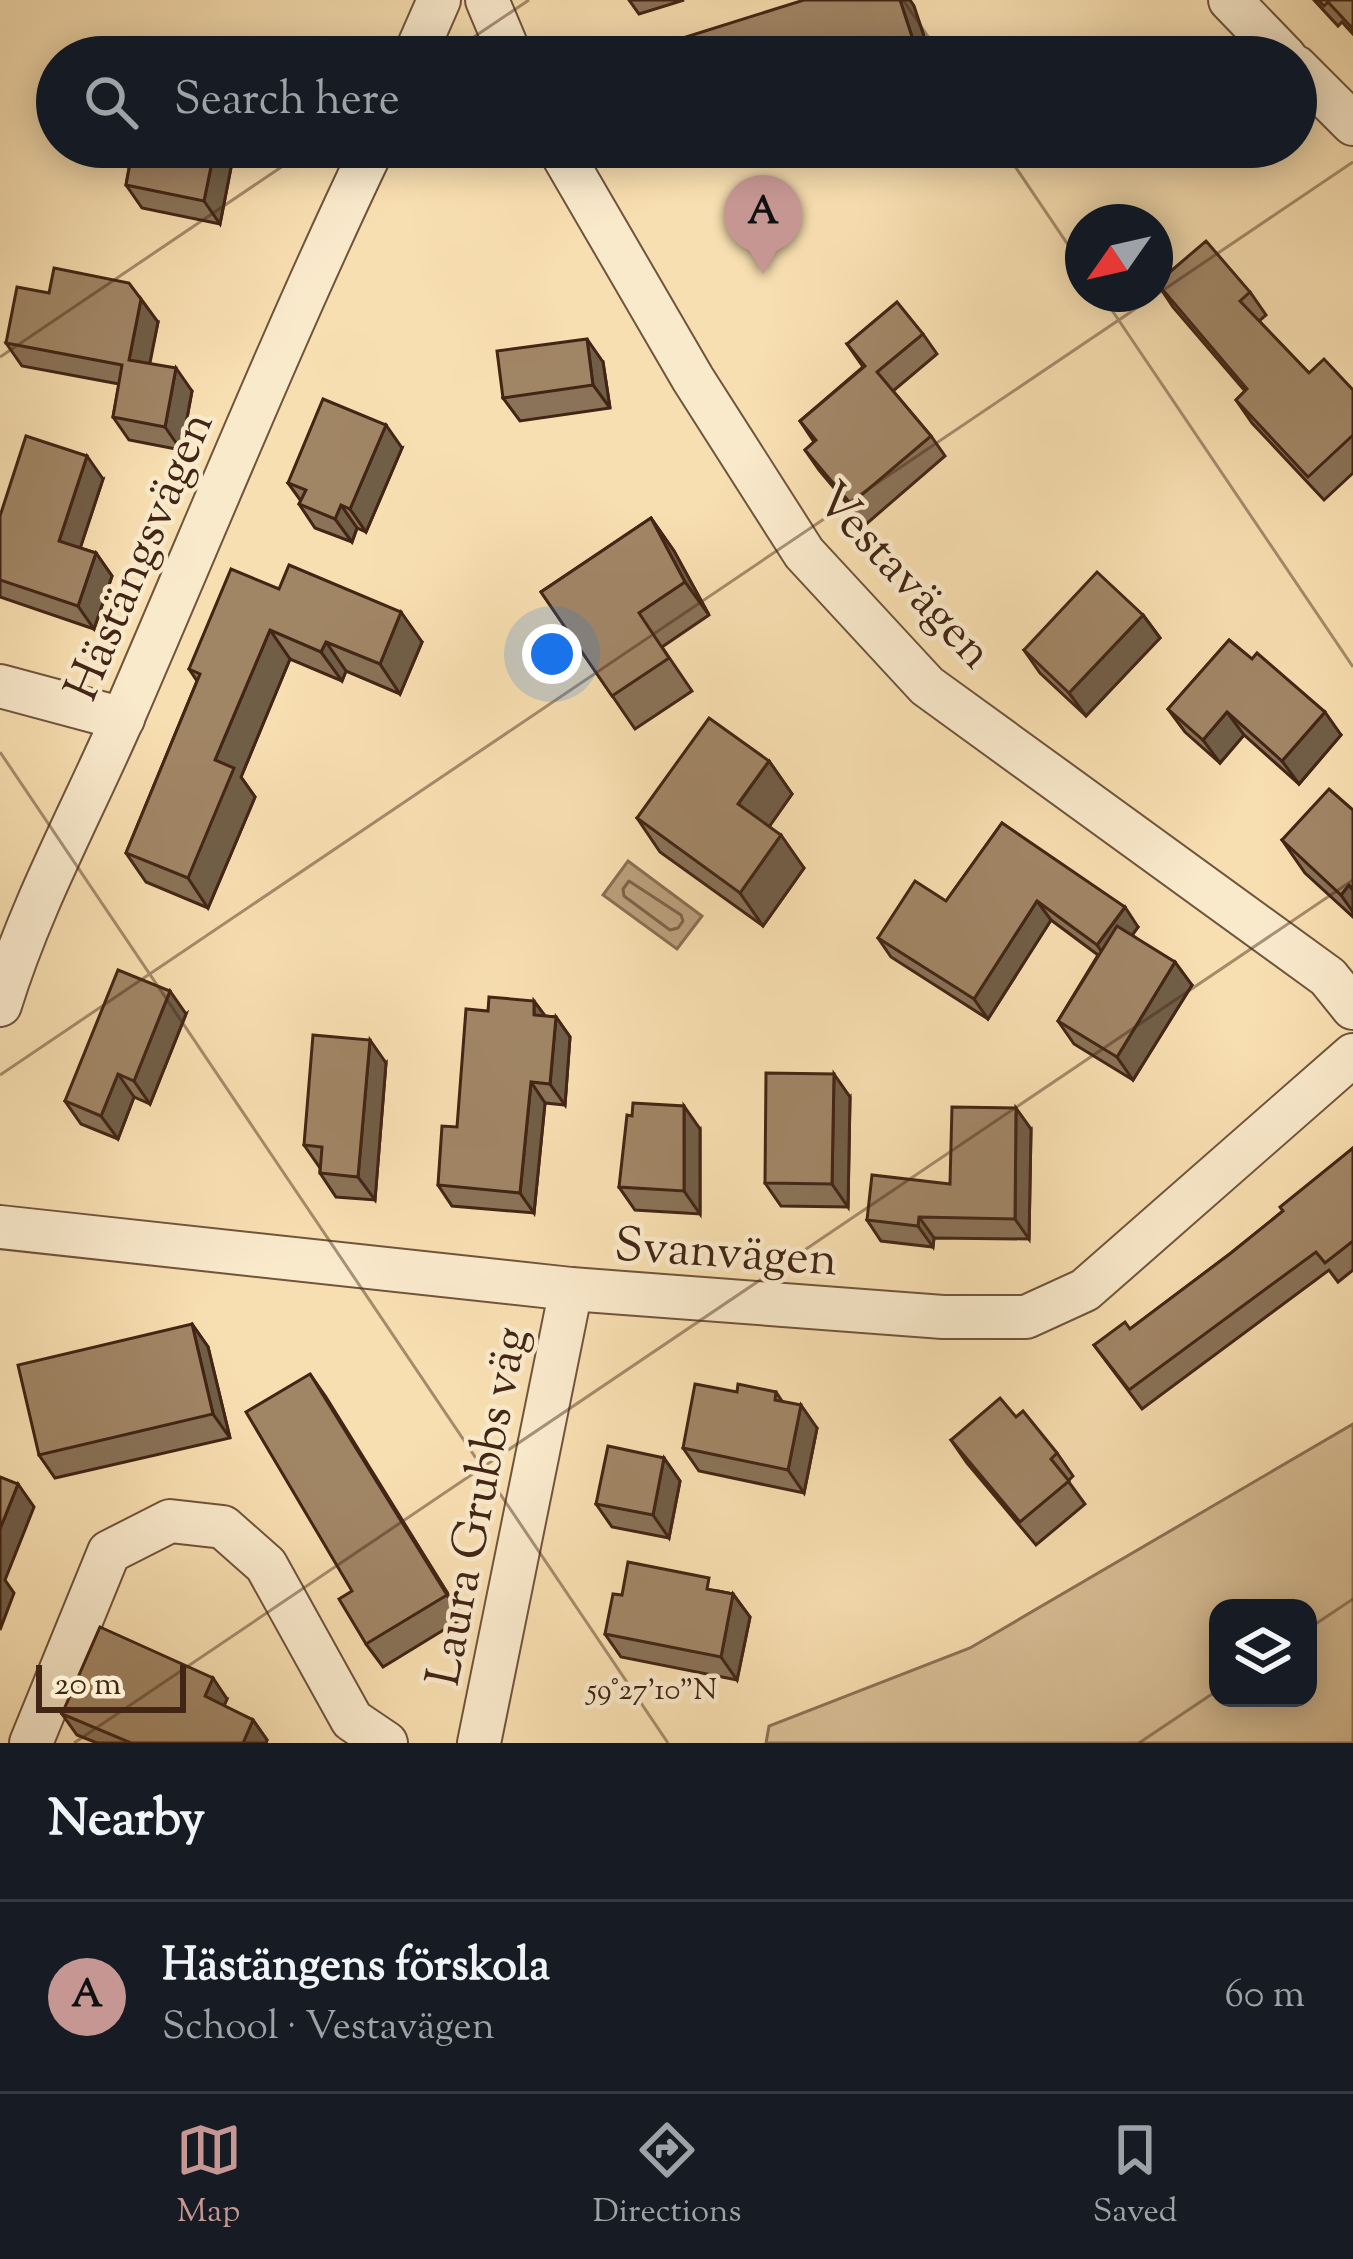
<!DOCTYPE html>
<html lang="en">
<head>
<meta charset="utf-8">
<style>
	:root { --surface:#171b24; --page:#20242c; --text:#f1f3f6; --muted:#9ea1a6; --line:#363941; --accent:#c59692 }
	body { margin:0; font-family:"Sorts Mill Goudy",serif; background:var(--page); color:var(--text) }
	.controls { position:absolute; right:36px; bottom:36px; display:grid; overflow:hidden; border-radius:24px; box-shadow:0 6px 30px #0003 }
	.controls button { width:108px; height:108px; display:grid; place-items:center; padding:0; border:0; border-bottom:3px solid var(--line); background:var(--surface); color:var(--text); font:60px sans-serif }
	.compass { position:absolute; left:1065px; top:204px; width:108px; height:108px; border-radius:50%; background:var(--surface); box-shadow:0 6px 30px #0003; rotate:236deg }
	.scale { position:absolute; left:36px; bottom:30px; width:150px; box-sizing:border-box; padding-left:12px; border:6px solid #422515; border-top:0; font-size:33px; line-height:42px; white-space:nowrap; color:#422515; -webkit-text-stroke:9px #faeacc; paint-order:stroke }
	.you { position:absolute; left:552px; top:654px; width:42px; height:42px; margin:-30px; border:9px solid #fff; border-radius:50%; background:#1a73e8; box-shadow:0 0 0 18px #1a73e833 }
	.badge { display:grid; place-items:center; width:78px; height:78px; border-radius:50%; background:var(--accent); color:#111; font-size:39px; font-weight:700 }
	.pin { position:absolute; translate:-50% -99px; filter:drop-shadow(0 3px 6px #0008) }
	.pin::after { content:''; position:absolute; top:63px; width:42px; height:36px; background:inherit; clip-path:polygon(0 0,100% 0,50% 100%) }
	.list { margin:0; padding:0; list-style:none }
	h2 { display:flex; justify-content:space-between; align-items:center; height:156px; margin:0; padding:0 48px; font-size:51px }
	h2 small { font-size:39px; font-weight:400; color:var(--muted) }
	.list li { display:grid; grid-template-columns:78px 1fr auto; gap:36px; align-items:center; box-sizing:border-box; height:192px; padding:0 48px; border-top:3px solid var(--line) }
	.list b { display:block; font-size:45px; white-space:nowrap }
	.list p { margin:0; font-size:39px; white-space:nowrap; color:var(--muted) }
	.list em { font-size:39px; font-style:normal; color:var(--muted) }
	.icon { flex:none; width:66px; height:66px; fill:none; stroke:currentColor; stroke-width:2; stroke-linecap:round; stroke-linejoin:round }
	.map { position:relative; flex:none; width:1353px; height:1743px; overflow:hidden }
	.search { position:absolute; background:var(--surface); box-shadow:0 6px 30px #0003; left:36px; right:36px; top:36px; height:132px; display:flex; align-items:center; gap:30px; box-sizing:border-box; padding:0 42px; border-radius:66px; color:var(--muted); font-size:45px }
	.sheet { height:348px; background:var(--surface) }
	nav { display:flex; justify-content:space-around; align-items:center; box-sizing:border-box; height:168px; border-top:3px solid var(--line); background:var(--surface); font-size:33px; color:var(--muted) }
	nav a { display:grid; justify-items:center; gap:6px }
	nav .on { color:var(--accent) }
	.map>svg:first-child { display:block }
</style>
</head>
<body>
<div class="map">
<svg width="1353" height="1743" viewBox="0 0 1353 1743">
	<rect width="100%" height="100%" fill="#f8dfb1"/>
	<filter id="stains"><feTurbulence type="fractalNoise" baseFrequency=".00167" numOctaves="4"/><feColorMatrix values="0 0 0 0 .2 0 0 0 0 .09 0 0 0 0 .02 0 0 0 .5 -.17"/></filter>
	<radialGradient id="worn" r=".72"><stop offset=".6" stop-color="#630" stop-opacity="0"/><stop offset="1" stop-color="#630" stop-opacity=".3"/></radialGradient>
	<path fill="#d9bf96" stroke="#8e7256" stroke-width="3" fill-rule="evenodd" d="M 1353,1424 L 1353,1743 L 766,1743 L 769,1726 L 970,1648 ZM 1218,1608 L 1308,1608 L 1308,1698 L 1218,1698 Z"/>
	<path fill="#baa07c" stroke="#8a6f53" stroke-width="3" d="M 628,861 L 702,916 L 677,949 L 603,895 Z"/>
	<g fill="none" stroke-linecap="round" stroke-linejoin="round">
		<path stroke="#7e6248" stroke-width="3" d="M 629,881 L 681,915 L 683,921 L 678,928 L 670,930 L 624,896 L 623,889 Z"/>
		<defs>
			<g id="minor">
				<path d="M 487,0 L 511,57"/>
				<path d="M 1230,0 L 1285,57"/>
				<path d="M 414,57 L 439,0"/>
				<path d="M 1296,67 L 1353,124"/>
				<path d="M 558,147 L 693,379 L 804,553 L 927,686 L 1328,977 L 1353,1008"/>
				<path d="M 0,686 L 123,719"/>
				<path d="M 0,1005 C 31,904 83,810 125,713 C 207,524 284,333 373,147"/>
				<path d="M 0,1227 L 571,1289 L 943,1317 L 1026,1317 L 1085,1290 L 1353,1055"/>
				<path d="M 31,1743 L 109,1552 L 170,1521 L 223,1527 L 266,1565 L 352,1720 L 386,1743"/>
				<path d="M 479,1743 L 571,1289"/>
			</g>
		</defs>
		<use href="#minor" stroke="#70543c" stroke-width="46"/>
		<use href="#minor" stroke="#faeacc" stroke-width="42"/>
	</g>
	<g fill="#8a7358" stroke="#422515" stroke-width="3">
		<path d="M 629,0 L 684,0 L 639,14 Z"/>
		<path d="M 1314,0 L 1353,0 L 1353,34 L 1342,22 L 1338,26 Z"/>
		<path d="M 133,147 L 235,147 L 220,224 L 142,208 L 126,185 Z"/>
		<path d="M 1157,283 L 1250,292 L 1266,315 L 1259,321 L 1309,373 L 1353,390 L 1353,473 L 1324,500 L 1252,423 L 1236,400 L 1245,391 L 1173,307 Z"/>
		<path d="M 158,322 L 149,363 L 192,391 L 181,450 L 129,440 L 113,417 L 119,384 L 22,366 L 6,343 Z"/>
		<path d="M 923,334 L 937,354 L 893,391 L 931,436 L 945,456 L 865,525 L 819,470 L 805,450 L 814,442 L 800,421 L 863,367 L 847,344 Z"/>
		<path d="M 603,362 L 610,408 L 520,421 L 503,398 Z"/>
		<path d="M 402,448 L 366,532 L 357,528 L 352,542 L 315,528 L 299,504 L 301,501 L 288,483 Z"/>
		<path d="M 103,479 L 80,548 L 96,553 L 112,576 L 94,629 L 0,597 L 0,516 Z"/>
		<path d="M 651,518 L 674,551 L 709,615 L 662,647 L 692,691 L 635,729 L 541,592 Z"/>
		<path d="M 279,589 L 422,642 L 400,694 L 346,671 L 342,681 L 290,659 L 241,777 L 255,797 L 208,908 L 146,882 L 126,853 L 197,681 L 189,669 Z"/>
		<path d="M 1143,615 L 1160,638 L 1086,716 L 1040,673 L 1024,650 Z"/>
		<path d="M 1229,640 L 1341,735 L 1299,784 L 1244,735 L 1220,763 L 1185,732 L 1168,709 Z"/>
		<path d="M 769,761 L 792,794 L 769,826 L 804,868 L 763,926 L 660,852 L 637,818 Z"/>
		<path d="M 1353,810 L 1353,917 L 1305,873 L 1282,840 Z"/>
		<path d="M 1002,823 L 1138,927 L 1132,935 L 1192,985 L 1133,1080 L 1074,1044 L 1058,1021 L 1098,955 L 1051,920 L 988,1019 L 891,957 L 878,938 L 946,901 Z"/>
		<path d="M 186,1014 L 150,1104 L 134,1097 L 118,1139 L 81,1124 L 65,1101 Z"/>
		<path d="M 545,1016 L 556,1017 L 570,1037 L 565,1105 L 545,1103 L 534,1213 L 452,1206 L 438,1185 L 457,1127 Z"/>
		<path d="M 386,1063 L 375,1200 L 336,1197 L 320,1173 L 320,1168 L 304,1145 Z"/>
		<path d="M 850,1097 L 848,1207 L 781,1206 L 765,1183 Z"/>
		<path d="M 700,1129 L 700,1214 L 635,1210 L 619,1187 Z"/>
		<path d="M 1031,1129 L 1029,1239 L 934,1238 L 933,1247 L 881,1241 L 867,1220 L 950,1184 Z"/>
		<path d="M 1353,1148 L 1353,1270 L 1338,1282 L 1329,1270 L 1142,1409 L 1094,1345 L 1130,1329 L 1231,1253 L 1283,1211 Z"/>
		<path d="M 192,1324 L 208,1347 L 230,1438 L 55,1478 L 39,1455 Z"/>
		<path d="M 310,1374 L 463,1618 L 383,1667 L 366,1644 L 352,1591 Z"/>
		<path d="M 737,1392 L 776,1392 L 782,1401 L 817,1428 L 804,1493 L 699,1471 L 683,1448 Z"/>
		<path d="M 1016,1417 L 1057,1453 L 1073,1476 L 1068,1481 L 1085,1504 L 1036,1545 L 967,1463 L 951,1440 Z"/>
		<path d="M 664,1458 L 680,1481 L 669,1538 L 612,1527 L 596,1504 Z"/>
		<path d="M 718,1591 L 733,1594 L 750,1617 L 737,1680 L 621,1657 L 605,1634 L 622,1595 Z"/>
		<path d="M 227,1699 L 224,1706 L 253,1720 L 267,1740 L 266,1743 L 97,1743 L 77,1735 L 62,1714 Z"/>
	</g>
	<g fill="#715e47" stroke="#422515" stroke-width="3">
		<path d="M 900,0 L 910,0 L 914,6 L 931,57 L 920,57 L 917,52 Z"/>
		<path d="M 215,147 L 235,147 L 220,224 L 204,201 Z"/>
		<path d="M 141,299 L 158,322 L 146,383 L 129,360 Z"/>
		<path d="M 587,339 L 603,362 L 610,408 L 593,385 Z"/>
		<path d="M 176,368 L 192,391 L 181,450 L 165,427 Z"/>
		<path d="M 386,425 L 402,448 L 366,532 L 350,509 Z"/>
		<path d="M 87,456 L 103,479 L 75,564 L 59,541 Z"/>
		<path d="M 341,505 L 357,528 L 352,542 L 335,519 Z"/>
		<path d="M 651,518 L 674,551 L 709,615 L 685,582 Z"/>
		<path d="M 96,553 L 112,576 L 94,629 L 78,606 Z"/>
		<path d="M 401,612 L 422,642 L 400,694 L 380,664 Z"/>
		<path d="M 1143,615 L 1160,638 L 1086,716 L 1069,693 Z"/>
		<path d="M 270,630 L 290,659 L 241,777 L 255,797 L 208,908 L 188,878 L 215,760 Z"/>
		<path d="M 326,642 L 346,671 L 342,681 L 321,652 Z"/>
		<path d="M 1227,712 L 1244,735 L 1220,763 L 1203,740 Z"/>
		<path d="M 1325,712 L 1341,735 L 1299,784 L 1282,761 Z"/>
		<path d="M 769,761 L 792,794 L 762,837 L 738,804 Z"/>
		<path d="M 781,835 L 804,868 L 763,926 L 740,893 Z"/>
		<path d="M 1349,885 L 1353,891 L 1353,912 L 1341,895 Z"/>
		<path d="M 1037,901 L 1051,920 L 988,1019 L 974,999 Z"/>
		<path d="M 1125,907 L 1138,927 L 1111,965 L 1097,945 Z"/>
		<path d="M 1175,962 L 1192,985 L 1133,1080 L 1117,1057 Z"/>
		<path d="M 170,991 L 186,1014 L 150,1104 L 134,1081 Z"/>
		<path d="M 534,1001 L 549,1021 L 534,1015 Z"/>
		<path d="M 556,1017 L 570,1037 L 565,1105 L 550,1084 Z"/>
		<path d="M 370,1040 L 386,1063 L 375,1200 L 358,1177 Z"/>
		<path d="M 118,1074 L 134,1097 L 118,1139 L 101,1116 Z"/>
		<path d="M 834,1074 L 850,1097 L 848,1207 L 832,1184 Z"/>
		<path d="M 531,1082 L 545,1103 L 534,1213 L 520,1193 Z"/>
		<path d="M 684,1106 L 700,1129 L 700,1214 L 684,1191 Z"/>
		<path d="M 1016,1108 L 1031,1129 L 1029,1239 L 1015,1219 Z"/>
		<path d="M 919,1217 L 934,1238 L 933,1247 L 918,1226 Z"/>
		<path d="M 192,1324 L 208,1347 L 230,1438 L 213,1414 Z"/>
		<path d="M 310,1374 L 326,1397 L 463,1618 L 447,1595 Z"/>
		<path d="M 801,1405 L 817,1428 L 804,1493 L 788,1470 Z"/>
		<path d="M 664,1458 L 680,1481 L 669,1538 L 653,1515 Z"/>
		<path d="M 18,1484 L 34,1507 L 5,1580 L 14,1593 L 0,1630 L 0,1529 Z"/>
		<path d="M 733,1594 L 750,1617 L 737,1680 L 721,1657 Z"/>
		<path d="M 213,1678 L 227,1699 L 219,1717 L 205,1696 Z"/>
		<path d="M 253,1720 L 267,1740 L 266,1743 L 243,1743 Z"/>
	</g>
	<g fill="#a18666" stroke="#422515" stroke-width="3">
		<path d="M 804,0 L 900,0 L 917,52 L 901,57 L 693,57 L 686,37 Z"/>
		<path d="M 1318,0 L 1353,0 L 1353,29 L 1328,2 L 1324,6 Z"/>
		<path d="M 133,147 L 215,147 L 204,201 L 126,185 Z"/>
		<path d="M 1206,241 L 1250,292 L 1240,301 L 1309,373 L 1324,359 L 1353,390 L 1353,435 L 1308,477 L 1236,400 L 1247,389 L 1157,283 Z"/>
		<path d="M 54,268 L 129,283 L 141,299 L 129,360 L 176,368 L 165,427 L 113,417 L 122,365 L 6,343 L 17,287 L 49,293 Z"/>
		<path d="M 897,302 L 923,334 L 877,372 L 931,436 L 851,504 L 805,450 L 816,440 L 800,421 L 865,366 L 847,344 Z"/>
		<path d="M 587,339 L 593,385 L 503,398 L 497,351 Z"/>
		<path d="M 323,399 L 386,425 L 350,509 L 341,505 L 335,519 L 299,504 L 306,490 L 288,483 Z"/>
		<path d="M 26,436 L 87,456 L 59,541 L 96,553 L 78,606 L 0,580 L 0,516 Z"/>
		<path d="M 651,518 L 685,582 L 639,613 L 669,658 L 612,696 L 541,592 Z"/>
		<path d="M 289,565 L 401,612 L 380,664 L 326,642 L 321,652 L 270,630 L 215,760 L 234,768 L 188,878 L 126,853 L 200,674 L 189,669 L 231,569 L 279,589 Z"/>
		<path d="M 1097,572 L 1143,615 L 1069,693 L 1024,650 Z"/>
		<path d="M 1229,640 L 1252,659 L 1257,653 L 1325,712 L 1282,761 L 1227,712 L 1203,740 L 1168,709 Z"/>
		<path d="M 709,718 L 769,761 L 738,804 L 781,835 L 740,893 L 637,818 Z"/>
		<path d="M 1329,789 L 1353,810 L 1353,889 L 1349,885 L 1341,895 L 1282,840 Z"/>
		<path d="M 1002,823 L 1125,907 L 1097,945 L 1037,901 L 974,999 L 878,938 L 915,881 L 946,901 Z"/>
		<path d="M 1117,926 L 1175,962 L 1117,1057 L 1058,1021 Z"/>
		<path d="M 118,970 L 170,991 L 134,1081 L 118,1074 L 101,1116 L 65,1101 Z"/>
		<path d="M 489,997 L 534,1001 L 534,1015 L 556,1017 L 550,1084 L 531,1082 L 520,1193 L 438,1185 L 442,1126 L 457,1127 L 466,1009 L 488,1011 Z"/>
		<path d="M 313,1035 L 370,1040 L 358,1177 L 320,1173 L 322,1147 L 304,1145 Z"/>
		<path d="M 766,1073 L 834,1074 L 832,1184 L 765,1183 Z"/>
		<path d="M 633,1103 L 684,1106 L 684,1191 L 619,1187 L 627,1115 L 632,1116 Z"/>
		<path d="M 952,1107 L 1016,1108 L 1015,1219 L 919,1217 L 918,1226 L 867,1220 L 872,1175 L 950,1184 Z"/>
		<path d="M 1353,1148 L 1353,1241 L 1325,1263 L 1316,1252 L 1129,1390 L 1094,1345 L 1125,1322 L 1130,1329 L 1231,1253 L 1283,1211 L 1280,1207 Z"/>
		<path d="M 192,1324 L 213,1414 L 39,1455 L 18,1365 Z"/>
		<path d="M 310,1374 L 447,1595 L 366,1644 L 339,1599 L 352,1591 L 246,1412 Z"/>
		<path d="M 695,1384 L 737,1392 L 738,1384 L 776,1392 L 775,1400 L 801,1405 L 788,1470 L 683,1448 Z"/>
		<path d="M 1000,1398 L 1016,1417 L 1023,1411 L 1057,1453 L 1051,1459 L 1069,1481 L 1020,1522 L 951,1440 Z"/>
		<path d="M 608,1446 L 664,1458 L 653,1515 L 596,1504 Z"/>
		<path d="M 0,1477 L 18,1484 L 0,1529 Z"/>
		<path d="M 628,1562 L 709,1578 L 707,1589 L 733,1594 L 721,1657 L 605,1634 L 613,1594 L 622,1595 Z"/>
		<path d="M 100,1627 L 213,1678 L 205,1696 L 253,1720 L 243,1743 L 131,1743 L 62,1714 Z"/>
	</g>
	<path fill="none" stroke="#422515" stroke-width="3" stroke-opacity="0.45" d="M 903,0 L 942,57M 444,57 L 529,0M 1002,147 L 1083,267M 1101,294 L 1353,667M 0,357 L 311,147M 0,752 L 668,1743M 0,1075 L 1353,162M 1308,1629 L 1353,1599M 74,1743 L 1353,880M 1139,1743 L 1218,1690"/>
	<g text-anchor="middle" stroke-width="9" stroke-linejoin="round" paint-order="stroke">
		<g font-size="48" fill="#422515" stroke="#faeacc">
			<text transform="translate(137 555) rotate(-67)" y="17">Hästängsvägen</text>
			<text transform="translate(906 574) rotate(47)" y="17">Vestavägen</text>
			<text transform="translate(726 1250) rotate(4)" y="17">Svanvägen</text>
			<text transform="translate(475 1506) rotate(-79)" y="17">Laura Grubbs väg</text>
		</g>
	</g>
	<g font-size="30" text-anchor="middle" fill="#422515" stroke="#faeacc" stroke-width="9" stroke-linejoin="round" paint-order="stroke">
		<text x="652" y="1699">59°27'10"N</text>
	</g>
	<rect width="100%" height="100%" filter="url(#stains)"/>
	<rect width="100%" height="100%" fill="url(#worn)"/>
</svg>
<div class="controls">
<button><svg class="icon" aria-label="layers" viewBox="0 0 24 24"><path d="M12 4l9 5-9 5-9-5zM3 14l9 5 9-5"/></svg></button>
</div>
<svg class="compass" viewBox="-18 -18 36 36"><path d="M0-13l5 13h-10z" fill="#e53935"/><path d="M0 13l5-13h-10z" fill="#9ea1a6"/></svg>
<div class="scale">20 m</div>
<div class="you"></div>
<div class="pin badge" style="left:763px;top:274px">A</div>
<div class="search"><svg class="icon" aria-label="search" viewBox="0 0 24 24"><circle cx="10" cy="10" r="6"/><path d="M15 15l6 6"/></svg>Search here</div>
</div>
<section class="sheet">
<h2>Nearby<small></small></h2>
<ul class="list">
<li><span class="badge">A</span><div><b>Hästängens förskola</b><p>School · Vestavägen</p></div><em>60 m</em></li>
</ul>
</section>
<nav>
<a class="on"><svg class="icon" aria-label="map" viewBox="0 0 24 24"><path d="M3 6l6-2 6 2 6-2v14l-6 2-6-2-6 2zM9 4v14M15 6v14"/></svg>Map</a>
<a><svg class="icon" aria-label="directions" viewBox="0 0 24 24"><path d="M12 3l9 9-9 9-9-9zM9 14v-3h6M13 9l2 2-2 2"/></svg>Directions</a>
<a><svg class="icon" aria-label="saved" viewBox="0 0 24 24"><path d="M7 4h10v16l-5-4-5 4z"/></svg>Saved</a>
</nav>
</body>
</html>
